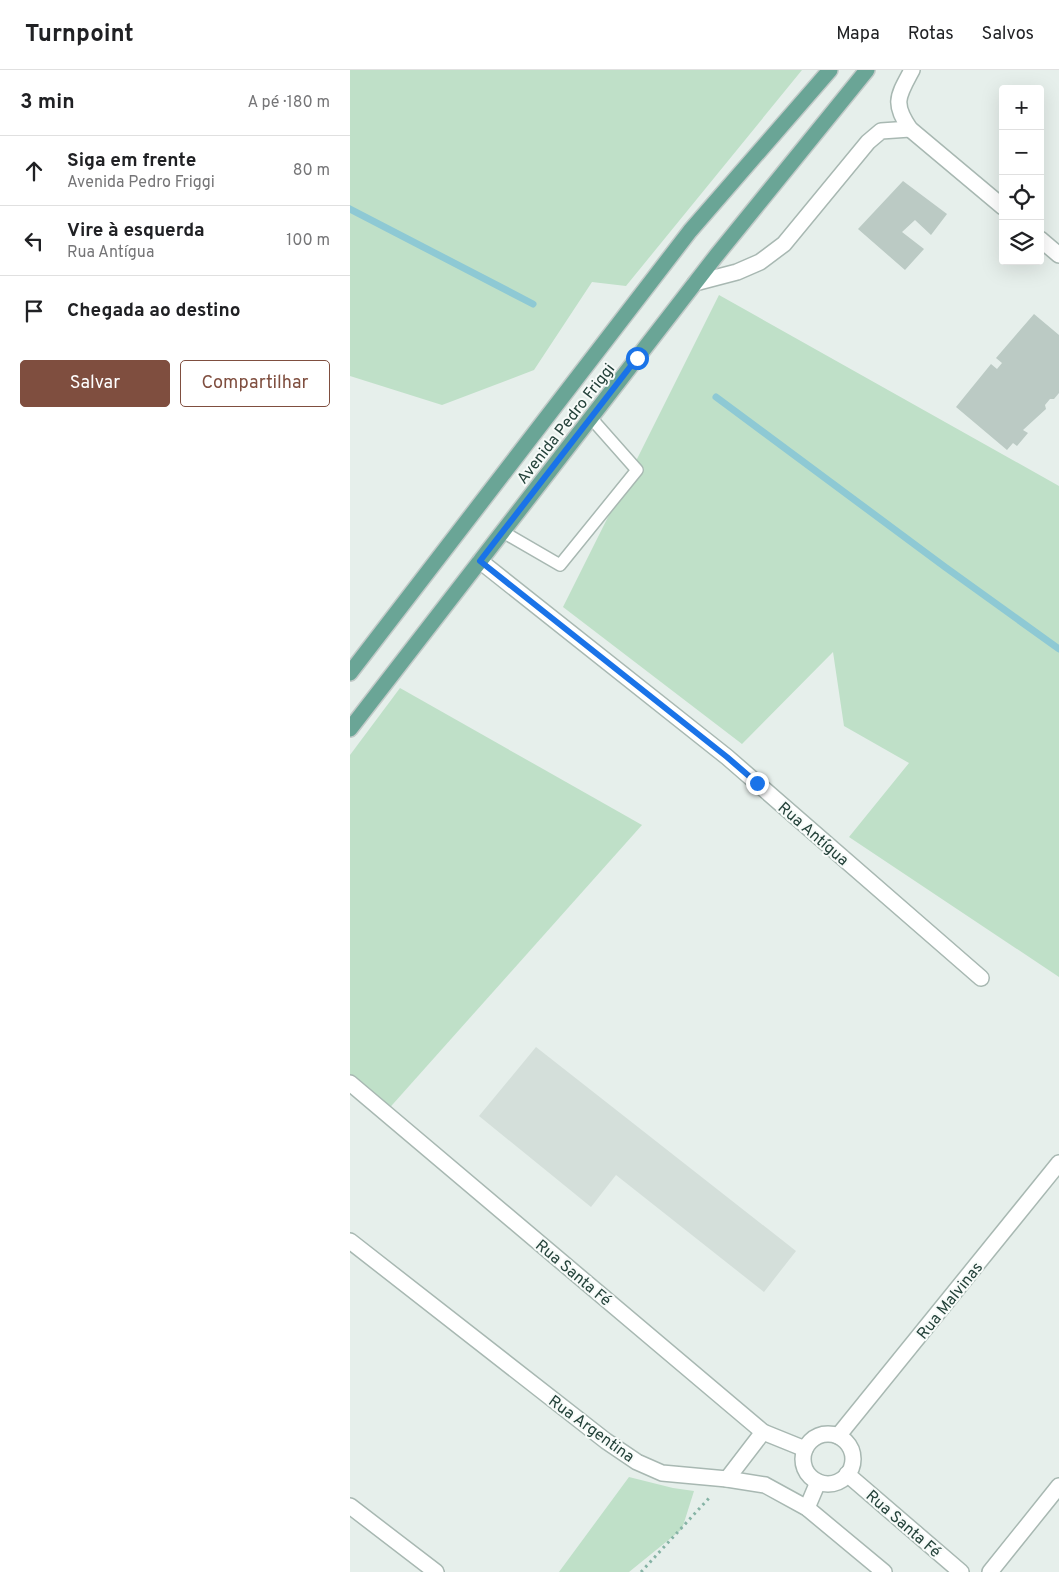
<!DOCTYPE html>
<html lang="pt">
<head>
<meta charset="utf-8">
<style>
	:root { --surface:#fff; --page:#f6f6f6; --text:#202124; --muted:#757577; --line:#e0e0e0; --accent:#7f4e3f }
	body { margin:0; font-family:Overpass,sans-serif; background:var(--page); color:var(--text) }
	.controls { position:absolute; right:15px; top:15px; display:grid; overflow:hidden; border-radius:5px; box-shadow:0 5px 20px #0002 }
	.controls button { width:45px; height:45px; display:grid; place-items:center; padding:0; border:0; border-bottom:1px solid var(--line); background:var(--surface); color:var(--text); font:25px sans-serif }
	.stop { position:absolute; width:15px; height:15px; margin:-11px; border:4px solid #1a73e8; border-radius:50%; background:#fff }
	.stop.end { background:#1a73e8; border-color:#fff; box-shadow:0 1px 5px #0008 }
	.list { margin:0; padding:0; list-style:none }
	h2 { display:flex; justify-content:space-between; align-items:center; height:65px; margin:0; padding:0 20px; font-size:21px }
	h2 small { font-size:16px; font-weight:400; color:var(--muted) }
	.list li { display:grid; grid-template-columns:32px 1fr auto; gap:15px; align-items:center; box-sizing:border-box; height:70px; padding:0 20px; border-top:1px solid var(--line) }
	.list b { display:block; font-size:19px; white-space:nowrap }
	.list p { margin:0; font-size:16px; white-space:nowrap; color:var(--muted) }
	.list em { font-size:16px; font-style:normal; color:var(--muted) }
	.actions { display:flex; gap:10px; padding:15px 20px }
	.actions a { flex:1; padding:11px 0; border:1px solid var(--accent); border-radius:5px; text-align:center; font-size:18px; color:var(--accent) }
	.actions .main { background:var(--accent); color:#fff }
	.icon { flex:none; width:28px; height:28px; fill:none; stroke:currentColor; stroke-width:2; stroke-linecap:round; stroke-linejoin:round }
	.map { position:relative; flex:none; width:709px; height:1502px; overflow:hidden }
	header { display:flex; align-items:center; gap:30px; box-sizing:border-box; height:70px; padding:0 25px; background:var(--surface); border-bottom:1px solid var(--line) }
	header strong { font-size:24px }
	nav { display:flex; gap:28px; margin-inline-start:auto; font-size:18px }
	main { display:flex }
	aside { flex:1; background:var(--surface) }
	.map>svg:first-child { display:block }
</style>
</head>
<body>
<header>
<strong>Turnpoint</strong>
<nav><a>Mapa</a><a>Rotas</a><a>Salvos</a></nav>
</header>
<main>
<aside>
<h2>3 min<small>A pé · 180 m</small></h2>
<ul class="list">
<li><svg class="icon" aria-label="ahead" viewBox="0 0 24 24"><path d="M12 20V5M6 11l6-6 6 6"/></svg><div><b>Siga em frente</b><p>Avenida Pedro Friggi</p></div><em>80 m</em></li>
<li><svg class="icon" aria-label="left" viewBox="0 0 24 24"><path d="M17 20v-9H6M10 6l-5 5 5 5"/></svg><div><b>Vire à esquerda</b><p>Rua Antígua</p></div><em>100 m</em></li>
<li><svg class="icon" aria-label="arrive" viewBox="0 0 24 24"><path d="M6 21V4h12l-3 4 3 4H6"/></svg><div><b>Chegada ao destino</b></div></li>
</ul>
<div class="actions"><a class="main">Salvar</a><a>Compartilhar</a></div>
</aside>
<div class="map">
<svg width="709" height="1502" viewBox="0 0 709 1502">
	<rect width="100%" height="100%" fill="#e6efeb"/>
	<path fill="#d4dfda" d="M 186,977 L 446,1181 L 414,1222 L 266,1105 L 241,1137 L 129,1046 Z"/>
	<g fill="#bfe0c8">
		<path d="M 0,0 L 452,0 L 276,216 L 242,212 L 184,300 L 92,335 L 0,306 Z"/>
		<path d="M 369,225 L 709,416 L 709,907 L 499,767 L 559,693 L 494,656 L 483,582 L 392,674 L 213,537 Z"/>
		<path d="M 50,618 L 292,755 L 35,1043 L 0,1008 L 0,685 Z"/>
		<path d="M 279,1407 L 323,1418 L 344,1421 L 332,1459 L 279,1502 L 209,1502 Z"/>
	</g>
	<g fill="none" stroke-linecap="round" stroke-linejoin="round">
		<g stroke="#8ec9d4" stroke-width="7">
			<path d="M 0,139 L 183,234"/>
			<path d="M 366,327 L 595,497 L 709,579"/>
		</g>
	</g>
	<g fill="#bbcac4">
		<path d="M 553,111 L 597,144 L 581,165 L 565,150 L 552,162 L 574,179 L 555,200 L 508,159 Z"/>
		<path d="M 684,244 L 709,265 L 709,323 L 704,329 L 700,329 L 695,335 L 696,339 L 673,360 L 678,363 L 667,376 L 663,373 L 657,380 L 606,337 L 641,294 L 647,299 L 652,293 L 646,288 Z"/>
	</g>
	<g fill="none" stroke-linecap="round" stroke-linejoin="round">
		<defs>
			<path id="service" d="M 153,462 L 210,495 L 287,400 L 241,348"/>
			<g id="minor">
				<path d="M 562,0 C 548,26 542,33 560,59 L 653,137"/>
				<path d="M 690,169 L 709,185"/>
				<path d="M 345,213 L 387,202 L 410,192 L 434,174 L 518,72 L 531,61 L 560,59"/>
				<path d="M 130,491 L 377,687 L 631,908"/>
				<path d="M 0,1013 L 413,1362 L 455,1379"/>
				<path d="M 0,1171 L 256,1371 L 287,1392 L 312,1403 L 377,1409 L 415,1415 L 457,1438 L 534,1502"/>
				<circle cx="478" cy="1389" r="25"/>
				<path d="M 488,1366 L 709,1093"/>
				<path d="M 497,1404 L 611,1502"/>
				<path d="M 377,1409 L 413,1362"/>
				<path d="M 0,1436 L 86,1502"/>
				<path d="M 457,1438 L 468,1412"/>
				<path d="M 640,1502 L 709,1416"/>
			</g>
			<g id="primary">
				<path d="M 0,603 L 340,161 L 480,0"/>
				<path d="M 0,659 L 366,186 L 517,0"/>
			</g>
		</defs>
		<use href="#service" stroke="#a8b8b2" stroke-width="14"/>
		<use href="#minor" stroke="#a8b8b2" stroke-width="18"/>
		<use href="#primary" stroke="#c2cac8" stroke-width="18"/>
		<path stroke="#86b3a5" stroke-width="3" stroke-dasharray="2.5 4" stroke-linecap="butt" d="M 291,1502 L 360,1427"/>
		<use href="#service" stroke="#fff" stroke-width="11"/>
		<use href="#minor" stroke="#fff" stroke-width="15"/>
		<use href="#primary" stroke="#6aa596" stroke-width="15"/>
	</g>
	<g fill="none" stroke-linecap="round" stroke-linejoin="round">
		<path stroke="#1a73e8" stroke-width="6" d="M 287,288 L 130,491 L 377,687 L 407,713"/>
	</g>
	<g text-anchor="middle" stroke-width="4" stroke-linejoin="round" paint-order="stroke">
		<g font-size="16" fill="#24423a" stroke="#f7fbf9">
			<text transform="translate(215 353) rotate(-52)" y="6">Avenida Pedro Friggi</text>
			<text transform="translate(464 763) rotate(41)" y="6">Rua Antígua</text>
			<text transform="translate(224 1202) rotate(40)" y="6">Rua Santa Fé</text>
			<text transform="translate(599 1230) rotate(-51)" y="6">Rua Malvinas</text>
			<text transform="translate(242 1358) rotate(36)" y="6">Rua Argentina</text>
			<text transform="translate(554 1453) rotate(41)" y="6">Rua Santa Fé</text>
		</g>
	</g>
</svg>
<div class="controls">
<button>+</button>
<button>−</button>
<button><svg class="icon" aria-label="locate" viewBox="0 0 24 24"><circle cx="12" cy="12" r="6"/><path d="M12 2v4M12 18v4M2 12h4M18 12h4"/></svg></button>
<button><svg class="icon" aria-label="layers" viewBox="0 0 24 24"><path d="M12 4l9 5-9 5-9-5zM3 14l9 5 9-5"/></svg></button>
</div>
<div class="stop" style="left:287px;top:288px"></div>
<div class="stop end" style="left:407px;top:713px"></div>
</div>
</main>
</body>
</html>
